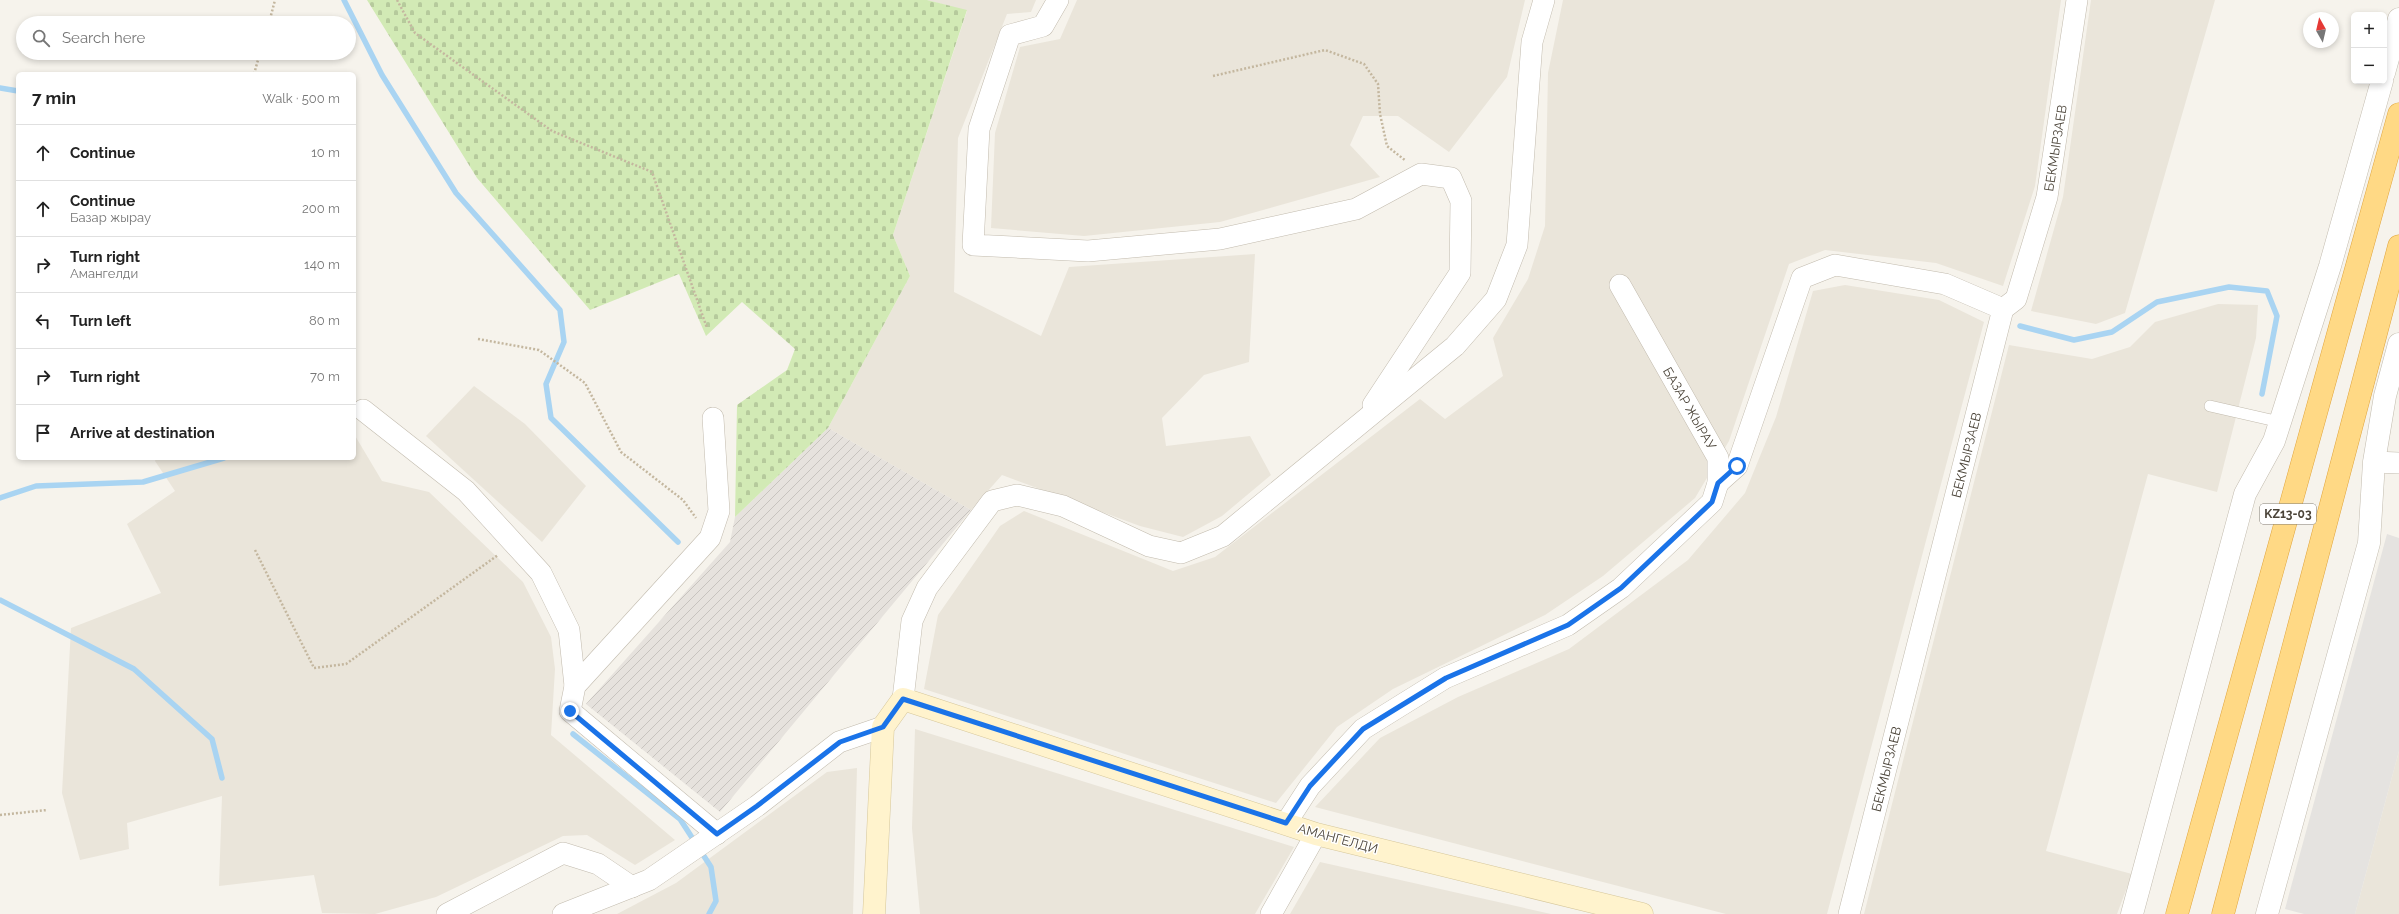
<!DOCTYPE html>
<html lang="en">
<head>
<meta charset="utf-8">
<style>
	:root { --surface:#fff; --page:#f2f2f2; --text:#222; --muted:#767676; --line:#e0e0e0 }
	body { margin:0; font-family:Raleway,sans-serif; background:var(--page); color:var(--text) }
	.controls { position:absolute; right:12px; top:12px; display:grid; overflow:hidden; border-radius:6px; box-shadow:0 2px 6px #0003 }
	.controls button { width:36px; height:36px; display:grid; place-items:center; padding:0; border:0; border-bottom:1px solid var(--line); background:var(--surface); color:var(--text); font:20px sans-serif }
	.compass { position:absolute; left:2303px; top:12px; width:36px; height:36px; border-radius:50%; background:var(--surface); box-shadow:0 2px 6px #0003; rotate:352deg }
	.stop { position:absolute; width:12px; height:12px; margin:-9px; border:3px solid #1a73e8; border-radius:50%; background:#fff }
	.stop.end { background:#1a73e8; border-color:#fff; box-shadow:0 1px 4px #0008 }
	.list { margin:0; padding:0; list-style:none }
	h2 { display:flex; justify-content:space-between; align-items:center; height:52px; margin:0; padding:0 16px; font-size:17px }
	h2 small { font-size:13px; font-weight:400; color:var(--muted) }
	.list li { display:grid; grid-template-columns:26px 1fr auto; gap:12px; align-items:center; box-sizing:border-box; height:56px; padding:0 16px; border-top:1px solid var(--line) }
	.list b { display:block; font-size:15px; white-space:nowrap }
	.list p { margin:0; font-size:13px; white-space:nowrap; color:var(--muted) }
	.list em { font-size:13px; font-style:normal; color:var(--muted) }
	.icon { flex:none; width:22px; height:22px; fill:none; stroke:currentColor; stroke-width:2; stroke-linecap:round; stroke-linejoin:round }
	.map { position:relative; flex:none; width:2399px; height:914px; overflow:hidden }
	.search { position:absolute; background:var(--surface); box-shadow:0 2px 6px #0003; left:16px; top:16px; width:340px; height:44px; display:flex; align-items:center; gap:10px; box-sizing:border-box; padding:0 14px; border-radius:22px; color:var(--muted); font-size:15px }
	.panel { position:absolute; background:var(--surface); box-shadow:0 2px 6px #0003; left:16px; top:72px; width:340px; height:388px; border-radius:6px }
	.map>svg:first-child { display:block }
</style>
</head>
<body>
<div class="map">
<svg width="2399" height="914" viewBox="0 0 2399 914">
	<defs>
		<pattern id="industrial-furrows" width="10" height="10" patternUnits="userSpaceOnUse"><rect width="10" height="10" fill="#e6e2dd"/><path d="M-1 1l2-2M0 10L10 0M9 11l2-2" fill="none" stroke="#c7c3be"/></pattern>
		<pattern id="cemetery-stones" width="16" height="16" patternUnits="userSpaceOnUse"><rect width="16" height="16" fill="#d2eab5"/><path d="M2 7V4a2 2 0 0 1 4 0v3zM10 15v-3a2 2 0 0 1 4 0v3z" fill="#b6ca9c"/></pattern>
	</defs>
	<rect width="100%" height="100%" fill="#f6f3ec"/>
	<g fill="#eae5da">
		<path d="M 927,0 L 1036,0 L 1031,12 L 1007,14 L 958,138 L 954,292 L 1041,336 L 1069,267 L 1255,254 L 1249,362 L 1204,375 L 1162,418 L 1166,446 L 1250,436 L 1271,475 L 1222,516 L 1183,537 L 1140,526 L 1002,475 L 971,510 L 828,428 L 910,276 L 893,235 L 967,11 Z"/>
		<path d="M 1077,0 L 1525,0 L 1507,77 L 1449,152 L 1398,116 L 1363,116 L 1350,145 L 1380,177 L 1220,222 L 1084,236 L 991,228 L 995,133 L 1020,47 L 1060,39 Z"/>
		<path d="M 1563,0 L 2061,0 L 2035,186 L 2003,286 L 1936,263 L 1825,250 L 1789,264 L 1729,441 L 1695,498 L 1603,576 L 1545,615 L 1393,689 L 1337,727 L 1276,803 L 924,689 L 938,615 L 1000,526 L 1024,511 L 1173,571 L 1215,557 L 1420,399 L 1445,419 L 1503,376 L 1493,338 L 1528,279 L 1545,226 L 1548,73 Z"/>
		<path d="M 2091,0 L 2215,0 L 2125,313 L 2096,324 L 2031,311 L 2063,197 Z"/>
		<path d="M 1845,285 L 1939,300 L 1984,322 L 1827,914 L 1726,914 L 1315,807 L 1380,738 L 1458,697 L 1569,649 L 1688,560 L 1745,493 L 1776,417 L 1813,291 Z"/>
		<path d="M 2218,304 L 2258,305 L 2256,338 L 2217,492 L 2148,474 L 2046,851 L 2132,874 L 2117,914 L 1864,914 L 2009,345 L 2092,359 L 2130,347 L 2155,322 Z"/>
		<path d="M 474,386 L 525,424 L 586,486 L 542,542 L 426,436 Z"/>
		<path d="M 354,434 L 382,481 L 429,492 L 523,582 L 551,637 L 555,669 L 551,735 L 675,840 L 635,865 L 587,835 L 563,836 L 436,897 L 375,914 L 322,913 L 314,875 L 219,886 L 222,796 L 127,823 L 129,849 L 80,860 L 62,793 L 71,628 L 161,593 L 127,524 L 175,491 L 155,461 L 156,458 L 354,458 Z"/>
		<path d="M 915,729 L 1294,847 L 1255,914 L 920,914 L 912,828 Z"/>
		<path d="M 2399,751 L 2399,914 L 2355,914 Z"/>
		<path d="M 857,768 L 853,914 L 617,914 L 676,883 L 827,772 Z"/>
		<path d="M 1320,862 L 1551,914 L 1290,914 Z"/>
	</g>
	<path fill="url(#industrial-furrows)" d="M 828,428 L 971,510 L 720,812 L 586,704 L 730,542 L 735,517 Z"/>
	<path fill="url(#cemetery-stones)" d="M 367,0 L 927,0 L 967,10 L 893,235 L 910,276 L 828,428 L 735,517 L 737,405 L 787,370 L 795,349 L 742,302 L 706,336 L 679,274 L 590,310 L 477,178 Z"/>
	<path fill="#e5e3e0" d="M 2387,534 L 2399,538 L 2399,751 L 2355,914 L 2304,914 L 2285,909 Z"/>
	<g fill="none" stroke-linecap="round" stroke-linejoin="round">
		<g stroke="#a9d4f2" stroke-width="5.5">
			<path d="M 344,0 L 382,75 L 456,193 L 560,310 L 564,342 L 546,384 L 551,418 L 678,542"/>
			<path d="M 0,88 L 18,91"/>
			<path d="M 2020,326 L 2074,340 L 2112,332 L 2157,302 L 2229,287 L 2267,291 L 2277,316 L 2262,394"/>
			<path d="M 0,498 L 36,486 L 143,482 L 224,458"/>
			<path d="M 0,600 L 134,669 L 212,739 L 222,778"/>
			<path d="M 573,734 L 680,819 L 711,867 L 716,901 L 709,914"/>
		</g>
		<defs>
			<path id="service" d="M 2210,406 L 2280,422"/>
			<g id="minor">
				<path d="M 1058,0 L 1043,26 L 1010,35 L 979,129 L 973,245 L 1088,251 L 1220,239 L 1356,209 L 1421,174 L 1451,178 L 1461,201 L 1460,273 L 1373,405"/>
				<path d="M 363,410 L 466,491 L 541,573 L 569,630 L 575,686"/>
				<path d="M 713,418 L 719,511 L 710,538 L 575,686 L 570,711 L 717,834"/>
				<path d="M 2374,462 L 2399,463"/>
				<path d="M 1718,483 L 1737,466 L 1802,278 L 1835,265 L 1945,284 L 2003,309"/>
				<path d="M 903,699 L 912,621 L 927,588 L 992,501 L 1017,495 L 1063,506 L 1149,546 L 1181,553 L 1223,536 L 1455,346 L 1496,299 L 1517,245 L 1532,42 L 1544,0"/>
				<path d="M 1286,823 L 1310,786 L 1363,729 L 1445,678 L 1568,625 L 1621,588 L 1712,502 L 1718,483 L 1718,458 L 1620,285"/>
				<path d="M 447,914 L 563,853 L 598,864 L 632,887"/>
				<path d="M 563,914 L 649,880 L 757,806 L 839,742 L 883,727"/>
				<path d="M 1271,914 L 1316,834"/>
				<path d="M 1849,914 L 2003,309 L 2016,299 L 2047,197 L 2077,0"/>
			</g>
			<g id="tertiary">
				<path d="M 2384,73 L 2399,19"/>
				<path d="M 2132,914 L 2245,494 L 2274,441 L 2330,266 L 2382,81"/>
				<path d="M 2267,914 L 2369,543 L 2374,462 L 2385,396 L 2399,344"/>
			</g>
			<path id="secondary" d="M 874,914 L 883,727 L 903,699 L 1316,834 L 1642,914"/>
			<g id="trunk">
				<path d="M 2177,914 L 2399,114"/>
				<path d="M 2223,914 L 2399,246"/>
			</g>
		</defs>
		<use href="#service" stroke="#c2bbae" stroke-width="12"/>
		<use href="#minor" stroke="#c2bbae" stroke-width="22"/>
		<use href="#tertiary" stroke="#c2bbae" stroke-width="23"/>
		<use href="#secondary" stroke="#d6c79b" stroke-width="23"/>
		<use href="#trunk" stroke="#e0a43c" stroke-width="23"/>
		<g stroke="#c4b79f" stroke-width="2.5" stroke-dasharray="2 2" stroke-linecap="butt">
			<path d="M 397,0 L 415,33 L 552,131 L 652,172 L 707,328"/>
			<path d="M 269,23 L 275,0"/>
			<path d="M 254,74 L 260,53"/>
			<path d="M 1213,76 L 1325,50 L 1364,64 L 1378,84 L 1380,114 L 1387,146 L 1406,161"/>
			<path d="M 478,339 L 539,350 L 585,383 L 621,452 L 683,500 L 696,518"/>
			<path d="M 255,550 L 314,668 L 346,664 L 498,555"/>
			<path d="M 0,815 L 47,810"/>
		</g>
		<use href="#service" stroke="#fff" stroke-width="11"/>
		<use href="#minor" stroke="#fff" stroke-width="21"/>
		<use href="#tertiary" stroke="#fff" stroke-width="22"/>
		<use href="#secondary" stroke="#fff3cd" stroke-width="22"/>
		<use href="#trunk" stroke="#ffd985" stroke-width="22"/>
	</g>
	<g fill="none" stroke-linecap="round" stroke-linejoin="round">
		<path stroke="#1a73e8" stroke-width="5" d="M 570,711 L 717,834 L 757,806 L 840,742 L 883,727 L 903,699 L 1286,823 L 1310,786 L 1363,729 L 1446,678 L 1568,625 L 1621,588 L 1712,502 L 1718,483 L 1737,466"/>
	</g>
	<g text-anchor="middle" stroke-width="3" stroke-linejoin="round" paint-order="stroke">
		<rect fill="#fff" stroke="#817c74" stroke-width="1" x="2260" y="504" width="56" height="20" rx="3"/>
		<g font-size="12" font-weight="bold" fill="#4b4439">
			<text x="2288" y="518">KZ13-03</text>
		</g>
		<g font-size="13" fill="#4b4439" stroke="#fff">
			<text transform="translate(2055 148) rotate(-81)" y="5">БЕКМЫРЗАЕВ</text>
			<text transform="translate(1690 408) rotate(60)" y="5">БАЗАР ЖЫРАУ</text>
			<text transform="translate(1966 455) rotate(-76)" y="5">БЕКМЫРЗАЕВ</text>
			<text transform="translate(1886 769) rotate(-76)" y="5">БЕКМЫРЗАЕВ</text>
			<text transform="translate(1338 838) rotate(15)" y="5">АМАНГЕЛДИ</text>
		</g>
	</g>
</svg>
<div class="controls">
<button>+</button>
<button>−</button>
</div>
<svg class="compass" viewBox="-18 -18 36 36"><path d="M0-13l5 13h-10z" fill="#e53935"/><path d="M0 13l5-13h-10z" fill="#767676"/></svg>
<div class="stop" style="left:1737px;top:466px"></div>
<div class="stop end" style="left:570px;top:711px"></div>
<div class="search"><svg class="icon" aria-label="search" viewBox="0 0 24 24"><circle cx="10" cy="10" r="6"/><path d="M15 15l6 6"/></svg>Search here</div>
<section class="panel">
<h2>7 min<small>Walk · 500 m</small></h2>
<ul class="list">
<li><svg class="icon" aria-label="ahead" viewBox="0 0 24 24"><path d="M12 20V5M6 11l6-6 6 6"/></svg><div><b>Continue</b></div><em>10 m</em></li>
<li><svg class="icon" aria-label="ahead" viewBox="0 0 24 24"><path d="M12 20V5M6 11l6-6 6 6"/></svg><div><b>Continue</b><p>Базар жырау</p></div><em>200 m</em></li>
<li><svg class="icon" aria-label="right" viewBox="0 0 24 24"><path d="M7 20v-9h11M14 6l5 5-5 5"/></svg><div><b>Turn right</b><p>Амангелди</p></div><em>140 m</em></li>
<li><svg class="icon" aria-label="left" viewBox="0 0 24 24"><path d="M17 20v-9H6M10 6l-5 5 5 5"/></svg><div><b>Turn left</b></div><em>80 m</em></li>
<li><svg class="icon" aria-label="right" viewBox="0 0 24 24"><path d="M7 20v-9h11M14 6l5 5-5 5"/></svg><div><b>Turn right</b></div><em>70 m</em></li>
<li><svg class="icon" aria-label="arrive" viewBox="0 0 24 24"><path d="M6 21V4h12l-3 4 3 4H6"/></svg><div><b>Arrive at destination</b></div></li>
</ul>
</section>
</div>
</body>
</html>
